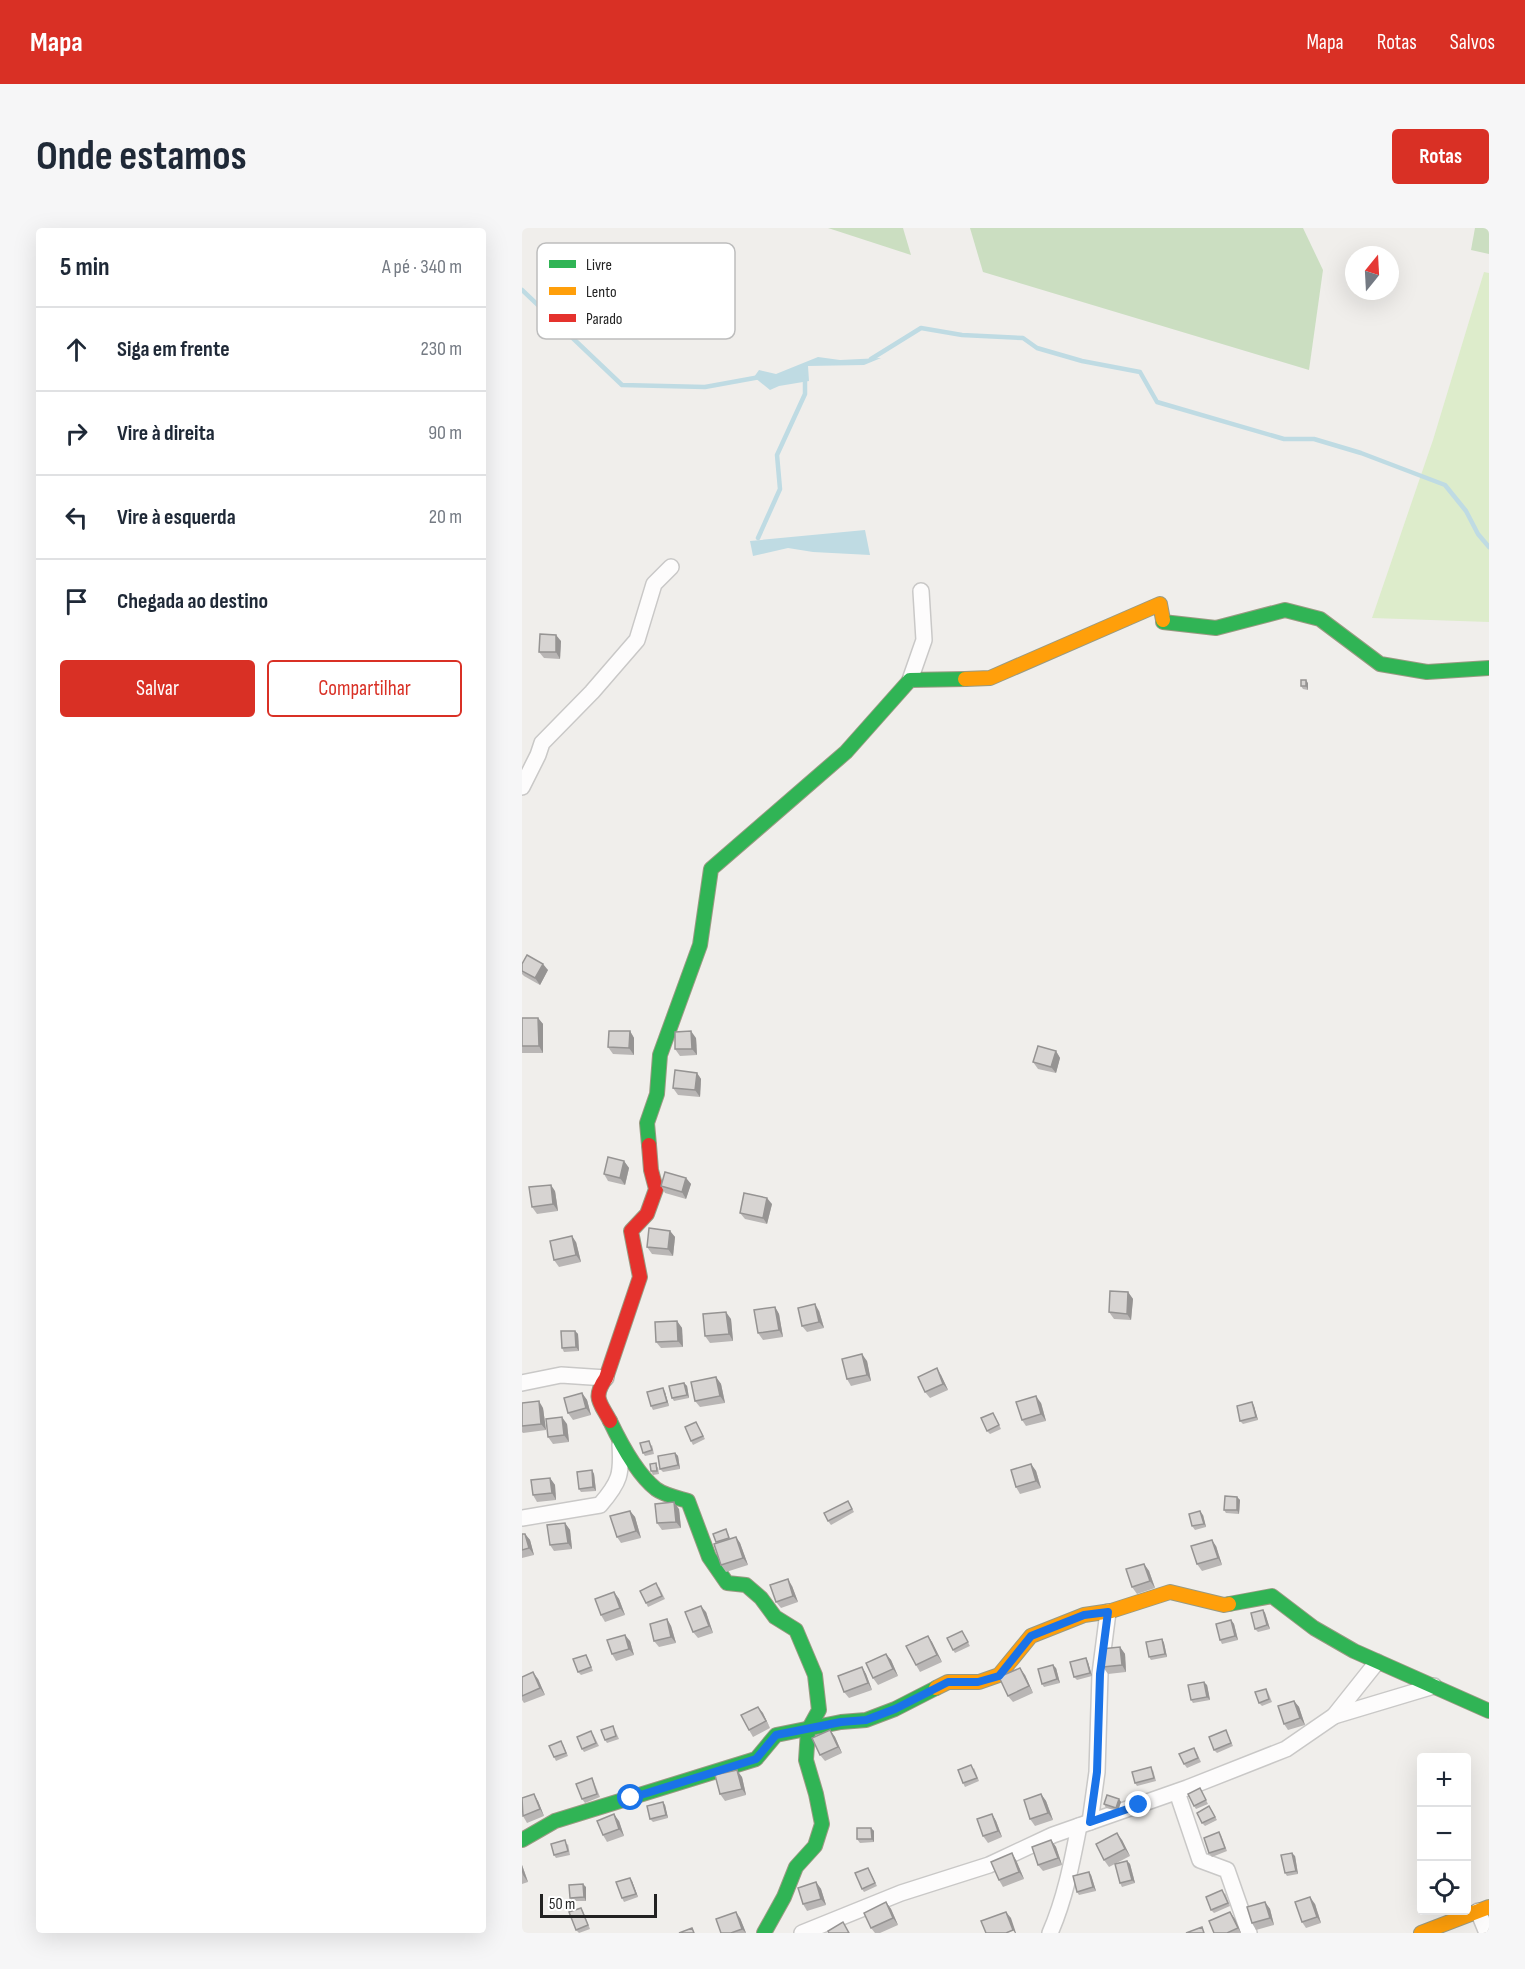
<!DOCTYPE html>
<html lang="pt">
<head>
<meta charset="utf-8">
<style>
	:root { --surface:#fff; --page:#f6f6f7; --text:#1f2937; --muted:#747a83; --line:#e0e1e3; --accent:#d93025 }
	body { margin:0; font-family:"Sofia Sans Condensed",sans-serif; background:var(--page); color:var(--text) }
	.controls { position:absolute; right:18px; bottom:18px; display:grid; overflow:hidden; border-radius:6px; box-shadow:0 6px 24px #0002 }
	.controls button { width:54px; height:54px; display:grid; place-items:center; padding:0; border:0; border-bottom:2px solid var(--line); background:var(--surface); color:var(--text); font:30px sans-serif }
	.compass { position:absolute; left:823px; top:18px; width:54px; height:54px; border-radius:50%; background:var(--surface); box-shadow:0 6px 24px #0002; rotate:18deg }
	.scale { position:absolute; left:18px; bottom:15px; width:117px; box-sizing:border-box; padding-left:6px; border:3px solid #222; border-top:0; font-size:16px; line-height:21px; white-space:nowrap; color:#222; -webkit-text-stroke:4px #fff; paint-order:stroke }
	.stop { position:absolute; width:18px; height:18px; margin:-14px; border:4px solid #1a73e8; border-radius:50%; background:#fff }
	.stop.end { background:#1a73e8; border-color:#fff; box-shadow:0 2px 6px #0008 }
	.list { margin:0; padding:0; list-style:none }
	h2 { display:flex; justify-content:space-between; align-items:center; height:78px; margin:0; padding:0 24px; font-size:26px }
	h2 small { font-size:20px; font-weight:400; color:var(--muted) }
	.list li { display:grid; grid-template-columns:39px 1fr auto; gap:18px; align-items:center; box-sizing:border-box; height:84px; padding:0 24px; border-top:2px solid var(--line) }
	.list b { display:block; font-size:22px; white-space:nowrap }
	.list em { font-size:20px; font-style:normal; color:var(--muted) }
	.actions { display:flex; gap:12px; padding:18px 24px }
	.actions a { flex:1; padding:14px 0; border:2px solid var(--accent); border-radius:6px; text-align:center; font-size:21px; color:var(--accent) }
	.actions .main { background:var(--accent); color:#fff }
	.icon { flex:none; width:33px; height:33px; fill:none; stroke:currentColor; stroke-width:2; stroke-linecap:round; stroke-linejoin:round }
	.map { position:relative; flex:none; width:967px; height:1705px; overflow:hidden; border-radius:6px }
	header { display:flex; align-items:center; gap:36px; box-sizing:border-box; height:84px; padding:0 30px; background:var(--accent); color:#fff }
	header strong { font-size:28px }
	nav { display:flex; gap:33px; margin-inline-start:auto; font-size:21px }
	.intro { display:flex; align-items:center; justify-content:space-between; box-sizing:border-box; height:144px; padding:0 36px }
	h1 { margin:0; font-size:42px }
	.button { padding:15px 27px; border-radius:6px; background:var(--accent); color:#fff; font-size:21px; font-weight:700 }
	main { display:flex; gap:36px; padding:0 36px }
	aside { flex:1; background:var(--surface); border-radius:6px; box-shadow:0 6px 24px #0002 }
	.map>svg:first-child { display:block }
</style>
</head>
<body>
<header>
<strong>Mapa</strong>
<nav><a>Mapa</a><a>Rotas</a><a>Salvos</a></nav>
</header>
<div class="intro"><h1>Onde estamos</h1><a class="button">Rotas</a></div>
<main>
<aside>
<h2>5 min<small>A pé · 340 m</small></h2>
<ul class="list">
<li><svg class="icon" aria-label="ahead" viewBox="0 0 24 24"><path d="M12 20V5M6 11l6-6 6 6"/></svg><div><b>Siga em frente</b></div><em>230 m</em></li>
<li><svg class="icon" aria-label="right" viewBox="0 0 24 24"><path d="M7 20v-9h11M14 6l5 5-5 5"/></svg><div><b>Vire à direita</b></div><em>90 m</em></li>
<li><svg class="icon" aria-label="left" viewBox="0 0 24 24"><path d="M17 20v-9H6M10 6l-5 5 5 5"/></svg><div><b>Vire à esquerda</b></div><em>20 m</em></li>
<li><svg class="icon" aria-label="arrive" viewBox="0 0 24 24"><path d="M6 21V4h12l-3 4 3 4H6"/></svg><div><b>Chegada ao destino</b></div></li>
</ul>
<div class="actions"><a class="main">Salvar</a><a>Compartilhar</a></div>
</aside>
<div class="map">
<svg width="967" height="1705" viewBox="0 0 967 1705">
	<rect width="100%" height="100%" fill="#f0eeeb"/>
	<path fill="#ddeccb" d="M 962,44 L 967,45 L 967,394 L 850,390 L 911,212 Z"/>
	<g fill="#cbdec1">
		<path d="M 306,0 L 381,0 L 389,27 Z"/>
		<path d="M 448,0 L 781,0 L 801,42 L 787,142 L 461,44 Z"/>
		<path d="M 953,0 L 967,0 L 967,26 L 949,22 Z"/>
	</g>
	<g fill="#bfdbe3">
		<path d="M 296,129 L 318,132 L 359,130 L 342,137 L 286,138 L 287,153 L 257,158 L 248,162 L 232,149 L 237,142 L 254,146 Z"/>
		<path d="M 343,302 L 348,327 L 291,324 L 266,320 L 231,328 L 228,313 Z"/>
	</g>
	<g fill="none" stroke-linecap="round" stroke-linejoin="round">
		<g stroke="#bfdbe3" stroke-width="4.5">
			<path d="M 0,62 L 100,157 L 183,159 L 238,149"/>
			<path d="M 349,131 L 399,100 L 440,107 L 501,110 L 515,120 L 560,133 L 618,144 L 635,174 L 762,211 L 792,211 L 839,225 L 923,257 L 944,283 L 956,306 L 967,319"/>
			<path d="M 236,310 L 258,261 L 255,227 L 283,166 L 283,150"/>
		</g>
		<defs>
			<g id="street">
				<path d="M 388,452 L 402,412 L 399,363"/>
				<path d="M 0,559 L 16,527 L 20,515 L 70,464 L 115,412 L 132,356 L 149,339"/>
				<path d="M 0,1155 L 39,1147 L 84,1150"/>
				<path d="M 0,1290 L 78,1277 C 98,1254 100,1246 98,1216"/>
				<path d="M 812,1488 L 912,1458"/>
				<path d="M 655,1564 L 678,1632 L 705,1642 L 727,1705"/>
				<path d="M 568,1594 L 575,1544 L 578,1446 L 586,1384"/>
				<path d="M 956,1683 L 965,1705"/>
				<path d="M 280,1705 L 379,1665 L 467,1637 L 531,1607 L 665,1560 L 764,1521 L 812,1488 L 855,1434"/>
				<path d="M 528,1705 C 543,1671 550,1634 557,1598"/>
			</g>
			<g id="fast">
				<path d="M 641,392 L 641,394 L 694,400 L 763,382 L 798,391 L 858,436 L 905,444 L 967,440"/>
				<path d="M 127,917 L 125,895 L 135,866 L 138,827 L 178,717 L 189,641 L 324,524 L 388,452 L 443,451"/>
				<path d="M 88,1193 C 98,1214 115,1246 134,1261 C 142,1267 156,1270 166,1273 L 187,1329 L 205,1355 L 224,1357 L 239,1370 L 253,1389 L 274,1402 L 293,1447 L 297,1482 L 286,1502 L 284,1532 L 294,1566 L 300,1596 L 293,1618 L 274,1639 L 262,1669 L 242,1705"/>
				<path d="M 707,1376 L 750,1368 L 792,1400 L 832,1423 L 967,1483"/>
				<path d="M 0,1612 L 33,1593 L 234,1531 L 254,1507 L 319,1494 L 344,1492 L 373,1481 L 414,1460"/>
			</g>
			<g id="slow">
				<path d="M 443,451 L 468,450 L 638,376 L 641,392"/>
				<path d="M 414,1460 L 426,1454 L 457,1454 L 477,1447 L 509,1408 L 562,1387 L 589,1383 L 648,1364 L 702,1377 L 707,1376"/>
				<path d="M 899,1705 L 967,1679"/>
			</g>
			<path id="jam" d="M 88,1193 C 78,1174 70,1170 84,1150 L 118,1049 L 109,1003 L 125,986 L 134,961 L 129,942 L 127,917"/>
		</defs>
		<use href="#street" stroke="#c9c8c7" stroke-width="18"/>
		<use href="#fast" stroke="#999a82" stroke-width="16"/>
		<use href="#slow" stroke="#999a82" stroke-width="16"/>
		<use href="#jam" stroke="#999a82" stroke-width="16"/>
		<use href="#street" stroke="#fdfcfc" stroke-width="15"/>
		<use href="#fast" stroke="#30b455" stroke-width="14"/>
		<use href="#slow" stroke="#ff9f0a" stroke-width="14"/>
		<use href="#jam" stroke="#e5322d" stroke-width="14"/>
	</g>
	<g fill="#b9b6b5">
		<path d="M 39,413 L 38,431 L 22,430 L 17,424 Z"/>
		<path d="M 786,455 L 786,462 L 781,461 L 779,458 Z"/>
		<path d="M 0,736 L 26,742 L 18,757 L 2,748 L 0,746 Z"/>
		<path d="M 0,790 L 16,790 L 21,796 L 21,825 L 0,825 Z"/>
		<path d="M 108,803 L 112,810 L 112,827 L 91,826 L 86,819 Z"/>
		<path d="M 174,810 L 175,827 L 158,828 L 153,821 Z"/>
		<path d="M 534,823 L 538,830 L 534,845 L 516,841 L 511,834 Z"/>
		<path d="M 175,845 L 179,851 L 178,869 L 156,867 L 151,860 Z"/>
		<path d="M 102,933 L 107,940 L 103,957 L 86,953 L 82,946 Z"/>
		<path d="M 164,950 L 169,956 L 164,971 L 143,965 L 139,958 Z"/>
		<path d="M 33,963 L 36,983 L 15,986 L 10,979 Z"/>
		<path d="M 250,976 L 245,996 L 223,991 L 218,985 Z"/>
		<path d="M 148,1003 L 153,1009 L 151,1028 L 130,1026 L 125,1019 Z"/>
		<path d="M 54,1014 L 59,1034 L 37,1039 L 32,1032 Z"/>
		<path d="M 606,1064 L 611,1071 L 609,1092 L 592,1091 L 587,1084 Z"/>
		<path d="M 253,1079 L 257,1086 L 261,1109 L 241,1112 L 236,1105 Z"/>
		<path d="M 297,1083 L 302,1100 L 285,1104 L 280,1098 Z"/>
		<path d="M 209,1091 L 211,1113 L 188,1115 L 183,1108 Z"/>
		<path d="M 155,1093 L 160,1100 L 161,1119 L 139,1120 L 134,1114 Z"/>
		<path d="M 53,1103 L 56,1106 L 57,1123 L 42,1124 L 40,1120 Z"/>
		<path d="M 345,1133 L 349,1153 L 329,1158 L 325,1151 Z"/>
		<path d="M 419,1147 L 426,1162 L 408,1170 L 403,1164 Z"/>
		<path d="M 194,1149 L 199,1156 L 203,1175 L 178,1179 L 173,1173 Z"/>
		<path d="M 162,1155 L 165,1158 L 167,1170 L 152,1173 L 150,1170 Z"/>
		<path d="M 143,1164 L 147,1178 L 131,1182 L 129,1178 Z"/>
		<path d="M 60,1165 L 65,1172 L 69,1187 L 51,1192 L 46,1185 Z"/>
		<path d="M 730,1174 L 732,1178 L 736,1192 L 721,1196 L 718,1193 Z"/>
		<path d="M 0,1175 L 21,1180 L 24,1202 L 1,1205 L 0,1204 Z"/>
		<path d="M 519,1175 L 524,1193 L 504,1198 L 500,1192 Z"/>
		<path d="M 473,1188 L 479,1201 L 468,1206 L 465,1203 Z"/>
		<path d="M 174,1194 L 183,1211 L 171,1217 L 169,1213 Z"/>
		<path d="M 45,1196 L 47,1214 L 31,1216 L 26,1209 Z"/>
		<path d="M 130,1217 L 132,1226 L 123,1228 L 121,1225 Z"/>
		<path d="M 153,1225 L 156,1228 L 158,1241 L 141,1244 L 138,1241 Z"/>
		<path d="M 509,1236 L 514,1243 L 519,1260 L 498,1266 L 494,1259 Z"/>
		<path d="M 136,1239 L 137,1246 L 131,1247 L 129,1243 Z"/>
		<path d="M 70,1242 L 72,1246 L 74,1263 L 59,1264 L 57,1261 Z"/>
		<path d="M 28,1250 L 33,1257 L 34,1272 L 15,1274 L 11,1267 Z"/>
		<path d="M 715,1269 L 718,1272 L 717,1286 L 704,1285 L 702,1282 Z"/>
		<path d="M 326,1273 L 332,1284 L 309,1297 L 306,1293 Z"/>
		<path d="M 157,1281 L 159,1300 L 140,1302 L 135,1295 Z"/>
		<path d="M 108,1283 L 113,1289 L 119,1310 L 99,1315 L 95,1309 Z"/>
		<path d="M 681,1287 L 684,1299 L 673,1302 L 670,1298 Z"/>
		<path d="M 43,1295 L 48,1302 L 50,1321 L 32,1323 L 28,1317 Z"/>
		<path d="M 206,1305 L 208,1311 L 214,1309 L 218,1315 L 226,1337 L 204,1344 L 199,1337 L 195,1315 Z"/>
		<path d="M 0,1306 L 3,1306 L 8,1312 L 12,1327 L 0,1330 Z"/>
		<path d="M 694,1318 L 700,1337 L 680,1343 L 675,1336 Z"/>
		<path d="M 622,1336 L 627,1343 L 633,1360 L 615,1366 L 610,1359 Z"/>
		<path d="M 270,1358 L 276,1374 L 259,1380 L 254,1374 Z"/>
		<path d="M 137,1359 L 143,1371 L 126,1379 L 124,1375 Z"/>
		<path d="M 92,1364 L 97,1371 L 103,1387 L 83,1394 L 79,1387 Z"/>
		<path d="M 741,1382 L 743,1385 L 748,1401 L 736,1404 L 733,1401 Z"/>
		<path d="M 184,1384 L 191,1405 L 176,1410 L 171,1404 Z"/>
		<path d="M 145,1391 L 149,1398 L 154,1415 L 137,1419 L 132,1413 Z"/>
		<path d="M 709,1392 L 712,1396 L 716,1412 L 700,1416 L 698,1412 Z"/>
		<path d="M 440,1403 L 448,1418 L 433,1425 L 431,1422 Z"/>
		<path d="M 406,1408 L 410,1414 L 420,1434 L 398,1444 L 394,1437 Z"/>
		<path d="M 640,1411 L 642,1415 L 645,1429 L 629,1432 L 627,1429 Z"/>
		<path d="M 108,1413 L 112,1427 L 94,1433 L 90,1426 Z"/>
		<path d="M 598,1419 L 603,1426 L 604,1444 L 586,1446 L 581,1439 Z"/>
		<path d="M 364,1426 L 369,1432 L 376,1448 L 356,1457 L 351,1450 Z"/>
		<path d="M 64,1427 L 66,1430 L 71,1443 L 59,1447 L 56,1444 Z"/>
		<path d="M 564,1430 L 566,1434 L 570,1448 L 555,1452 L 552,1449 Z"/>
		<path d="M 340,1439 L 344,1446 L 350,1462 L 327,1470 L 322,1464 Z"/>
		<path d="M 534,1440 L 538,1455 L 522,1459 L 520,1456 Z"/>
		<path d="M 503,1447 L 511,1465 L 491,1474 L 486,1468 Z"/>
		<path d="M 0,1449 L 16,1451 L 23,1467 L 2,1475 L 0,1472 Z"/>
		<path d="M 685,1457 L 688,1472 L 671,1475 L 669,1472 Z"/>
		<path d="M 744,1461 L 746,1464 L 750,1474 L 740,1478 L 737,1475 Z"/>
		<path d="M 772,1473 L 777,1479 L 783,1497 L 766,1502 L 762,1496 Z"/>
		<path d="M 236,1479 L 248,1500 L 231,1509 L 227,1502 Z"/>
		<path d="M 91,1498 L 93,1502 L 97,1511 L 85,1515 L 83,1512 Z"/>
		<path d="M 308,1502 L 313,1509 L 320,1525 L 303,1533 L 298,1527 Z"/>
		<path d="M 704,1502 L 711,1518 L 695,1525 L 692,1522 Z"/>
		<path d="M 71,1506 L 77,1518 L 62,1524 L 60,1521 Z"/>
		<path d="M 41,1516 L 46,1528 L 34,1533 L 32,1529 Z"/>
		<path d="M 674,1523 L 679,1534 L 665,1540 L 662,1536 Z"/>
		<path d="M 452,1540 L 457,1553 L 443,1559 L 441,1555 Z"/>
		<path d="M 631,1542 L 634,1553 L 615,1558 L 613,1555 Z"/>
		<path d="M 220,1549 L 224,1567 L 203,1573 L 198,1566 Z"/>
		<path d="M 70,1550 L 72,1554 L 78,1569 L 63,1575 L 60,1571 Z"/>
		<path d="M 678,1560 L 686,1576 L 674,1581 L 672,1578 Z"/>
		<path d="M 519,1566 L 524,1573 L 531,1592 L 513,1598 L 508,1591 Z"/>
		<path d="M 597,1571 L 599,1574 L 596,1583 L 584,1580 L 582,1576 Z"/>
		<path d="M 16,1573 L 22,1588 L 5,1595 L 1,1588 Z"/>
		<path d="M 143,1577 L 146,1590 L 131,1594 L 128,1591 Z"/>
		<path d="M 687,1578 L 695,1592 L 683,1598 L 680,1595 Z"/>
		<path d="M 470,1586 L 474,1593 L 480,1609 L 466,1615 L 461,1608 Z"/>
		<path d="M 97,1593 L 102,1608 L 85,1614 L 81,1607 Z"/>
		<path d="M 349,1600 L 352,1603 L 352,1614 L 338,1615 L 335,1611 Z"/>
		<path d="M 697,1604 L 699,1607 L 705,1623 L 690,1629 L 687,1625 Z"/>
		<path d="M 529,1612 L 534,1619 L 540,1637 L 521,1643 L 516,1637 Z"/>
		<path d="M 600,1612 L 608,1628 L 587,1639 L 582,1632 Z"/>
		<path d="M 46,1616 L 48,1627 L 34,1630 L 32,1627 Z"/>
		<path d="M 773,1628 L 776,1646 L 765,1648 L 763,1645 Z"/>
		<path d="M 494,1632 L 502,1651 L 481,1659 L 477,1652 Z"/>
		<path d="M 605,1633 L 608,1636 L 613,1655 L 600,1659 L 598,1655 Z"/>
		<path d="M 0,1637 L 6,1654 L 0,1656 Z"/>
		<path d="M 346,1640 L 355,1658 L 342,1664 L 340,1661 Z"/>
		<path d="M 569,1647 L 574,1663 L 557,1667 L 555,1664 Z"/>
		<path d="M 110,1653 L 116,1669 L 102,1674 L 100,1670 Z"/>
		<path d="M 294,1654 L 299,1661 L 304,1677 L 285,1683 L 281,1676 Z"/>
		<path d="M 64,1659 L 64,1673 L 50,1673 L 48,1670 Z"/>
		<path d="M 703,1665 L 708,1678 L 692,1685 L 689,1682 Z"/>
		<path d="M 364,1674 L 369,1681 L 376,1697 L 358,1705 L 353,1705 L 349,1700 Z"/>
		<path d="M 743,1674 L 748,1681 L 752,1697 L 734,1702 L 730,1695 Z"/>
		<path d="M 793,1676 L 799,1695 L 784,1700 L 780,1694 Z"/>
		<path d="M 59,1680 L 61,1683 L 68,1701 L 57,1705 L 54,1702 Z"/>
		<path d="M 218,1690 L 224,1705 L 199,1705 Z"/>
		<path d="M 713,1691 L 719,1705 L 692,1705 Z"/>
	</g>
	<g fill="#969493">
		<path d="M 34,407 L 39,413 L 38,431 L 34,424 Z"/>
		<path d="M 784,452 L 786,455 L 786,462 L 784,458 Z"/>
		<path d="M 21,736 L 26,742 L 18,757 L 13,750 Z"/>
		<path d="M 16,790 L 21,796 L 21,825 L 17,818 Z"/>
		<path d="M 108,803 L 112,810 L 112,827 L 107,820 Z"/>
		<path d="M 169,803 L 174,810 L 175,827 L 170,821 Z"/>
		<path d="M 534,823 L 538,830 L 534,845 L 529,839 Z"/>
		<path d="M 175,845 L 179,851 L 178,869 L 173,862 Z"/>
		<path d="M 102,933 L 107,940 L 103,957 L 98,950 Z"/>
		<path d="M 164,950 L 169,956 L 164,971 L 160,964 Z"/>
		<path d="M 29,957 L 33,963 L 36,983 L 31,976 Z"/>
		<path d="M 245,970 L 250,976 L 245,996 L 241,990 Z"/>
		<path d="M 148,1003 L 153,1009 L 151,1028 L 146,1021 Z"/>
		<path d="M 50,1008 L 54,1014 L 59,1034 L 54,1027 Z"/>
		<path d="M 606,1064 L 611,1071 L 609,1092 L 605,1086 Z"/>
		<path d="M 293,1076 L 297,1083 L 302,1100 L 297,1094 Z"/>
		<path d="M 253,1079 L 257,1086 L 261,1109 L 257,1102 Z"/>
		<path d="M 204,1084 L 209,1091 L 211,1113 L 207,1106 Z"/>
		<path d="M 155,1093 L 160,1100 L 161,1119 L 156,1113 Z"/>
		<path d="M 53,1103 L 56,1106 L 57,1123 L 54,1119 Z"/>
		<path d="M 340,1126 L 345,1133 L 349,1153 L 345,1147 Z"/>
		<path d="M 415,1140 L 419,1147 L 426,1162 L 421,1156 Z"/>
		<path d="M 194,1149 L 199,1156 L 203,1175 L 198,1168 Z"/>
		<path d="M 162,1155 L 165,1158 L 167,1170 L 165,1167 Z"/>
		<path d="M 141,1160 L 143,1164 L 147,1178 L 145,1174 Z"/>
		<path d="M 60,1165 L 65,1172 L 69,1187 L 64,1180 Z"/>
		<path d="M 514,1168 L 519,1175 L 524,1193 L 519,1186 Z"/>
		<path d="M 17,1173 L 21,1180 L 24,1202 L 19,1196 Z"/>
		<path d="M 730,1174 L 732,1178 L 736,1192 L 734,1189 Z"/>
		<path d="M 40,1189 L 45,1196 L 47,1214 L 42,1207 Z"/>
		<path d="M 153,1225 L 156,1228 L 158,1241 L 156,1237 Z"/>
		<path d="M 509,1236 L 514,1243 L 519,1260 L 514,1253 Z"/>
		<path d="M 70,1242 L 72,1246 L 74,1263 L 71,1259 Z"/>
		<path d="M 28,1250 L 33,1257 L 34,1272 L 30,1265 Z"/>
		<path d="M 715,1269 L 718,1272 L 717,1286 L 715,1282 Z"/>
		<path d="M 152,1274 L 157,1281 L 159,1300 L 154,1294 Z"/>
		<path d="M 108,1283 L 113,1289 L 119,1310 L 114,1303 Z"/>
		<path d="M 678,1283 L 681,1287 L 684,1299 L 682,1296 Z"/>
		<path d="M 43,1295 L 48,1302 L 50,1321 L 46,1315 Z"/>
		<path d="M 3,1306 L 8,1312 L 12,1327 L 7,1320 Z"/>
		<path d="M 214,1309 L 218,1315 L 226,1337 L 221,1330 Z"/>
		<path d="M 690,1312 L 694,1318 L 700,1337 L 696,1330 Z"/>
		<path d="M 622,1336 L 627,1343 L 633,1360 L 628,1353 Z"/>
		<path d="M 266,1351 L 270,1358 L 276,1374 L 271,1368 Z"/>
		<path d="M 92,1364 L 97,1371 L 103,1387 L 98,1380 Z"/>
		<path d="M 179,1378 L 184,1384 L 191,1405 L 187,1398 Z"/>
		<path d="M 741,1382 L 743,1385 L 748,1401 L 745,1397 Z"/>
		<path d="M 145,1391 L 149,1398 L 154,1415 L 149,1409 Z"/>
		<path d="M 709,1392 L 712,1396 L 716,1412 L 713,1408 Z"/>
		<path d="M 103,1407 L 108,1413 L 112,1427 L 107,1421 Z"/>
		<path d="M 406,1408 L 410,1414 L 420,1434 L 415,1427 Z"/>
		<path d="M 640,1411 L 642,1415 L 645,1429 L 643,1426 Z"/>
		<path d="M 598,1419 L 603,1426 L 604,1444 L 600,1437 Z"/>
		<path d="M 364,1426 L 369,1432 L 376,1448 L 371,1441 Z"/>
		<path d="M 564,1430 L 566,1434 L 570,1448 L 568,1445 Z"/>
		<path d="M 531,1437 L 534,1440 L 538,1455 L 535,1451 Z"/>
		<path d="M 340,1439 L 344,1446 L 350,1462 L 346,1455 Z"/>
		<path d="M 498,1440 L 503,1447 L 511,1465 L 507,1458 Z"/>
		<path d="M 11,1444 L 16,1451 L 23,1467 L 18,1460 Z"/>
		<path d="M 682,1454 L 685,1457 L 688,1472 L 685,1469 Z"/>
		<path d="M 772,1473 L 777,1479 L 783,1497 L 778,1490 Z"/>
		<path d="M 236,1479 L 241,1485 L 248,1500 Z"/>
		<path d="M 308,1502 L 313,1509 L 320,1525 L 316,1519 Z"/>
		<path d="M 215,1542 L 220,1549 L 224,1567 L 220,1561 Z"/>
		<path d="M 12,1566 L 16,1573 L 22,1588 L 18,1581 Z"/>
		<path d="M 519,1566 L 524,1573 L 531,1592 L 526,1585 Z"/>
		<path d="M 597,1571 L 599,1574 L 596,1583 L 594,1580 Z"/>
		<path d="M 141,1574 L 143,1577 L 146,1590 L 144,1587 Z"/>
		<path d="M 92,1586 L 97,1593 L 102,1608 L 97,1601 Z"/>
		<path d="M 470,1586 L 474,1593 L 480,1609 L 476,1603 Z"/>
		<path d="M 349,1600 L 352,1603 L 352,1614 L 350,1611 Z"/>
		<path d="M 595,1605 L 600,1612 L 608,1628 L 603,1621 Z"/>
		<path d="M 529,1612 L 534,1619 L 540,1637 L 536,1630 Z"/>
		<path d="M 490,1625 L 494,1632 L 502,1651 L 497,1644 Z"/>
		<path d="M 770,1625 L 773,1628 L 776,1646 L 774,1643 Z"/>
		<path d="M 605,1633 L 608,1636 L 613,1655 L 610,1652 Z"/>
		<path d="M 0,1637 L 6,1654 L 1,1647 L 0,1644 Z"/>
		<path d="M 567,1644 L 569,1647 L 574,1663 L 571,1659 Z"/>
		<path d="M 108,1650 L 110,1653 L 116,1669 L 114,1666 Z"/>
		<path d="M 294,1654 L 299,1661 L 304,1677 L 299,1671 Z"/>
		<path d="M 61,1656 L 64,1659 L 64,1673 L 62,1669 Z"/>
		<path d="M 788,1669 L 793,1676 L 799,1695 L 795,1689 Z"/>
		<path d="M 364,1674 L 369,1681 L 376,1697 L 371,1690 Z"/>
		<path d="M 743,1674 L 748,1681 L 752,1697 L 748,1690 Z"/>
		<path d="M 214,1684 L 218,1690 L 224,1705 L 220,1701 Z"/>
		<path d="M 484,1684 L 489,1690 L 494,1705 L 493,1705 L 491,1702 Z"/>
		<path d="M 708,1684 L 713,1691 L 719,1705 L 716,1700 Z"/>
	</g>
	<g fill="#d7d4d2" stroke="#969493" stroke-width="1.5">
		<path d="M 18,406 L 34,407 L 34,424 L 17,424 Z"/>
		<rect x="779" y="452" width="5" height="6"/>
		<path d="M 5,727 L 21,736 L 13,750 L 0,743 L 0,736 Z"/>
		<path d="M 0,790 L 16,790 L 17,818 L 0,818 Z"/>
		<path d="M 87,803 L 108,803 L 107,820 L 86,819 Z"/>
		<path d="M 169,803 L 170,821 L 153,821 L 153,804 Z"/>
		<path d="M 516,818 L 534,823 L 529,839 L 511,834 Z"/>
		<path d="M 153,842 L 175,845 L 173,862 L 151,860 Z"/>
		<path d="M 86,929 L 102,933 L 98,950 L 82,946 Z"/>
		<path d="M 143,944 L 164,950 L 160,964 L 139,958 Z"/>
		<path d="M 29,957 L 31,976 L 10,979 L 7,959 Z"/>
		<path d="M 222,965 L 245,970 L 241,990 L 218,985 Z"/>
		<path d="M 127,1000 L 148,1003 L 146,1021 L 125,1019 Z"/>
		<path d="M 50,1008 L 54,1027 L 32,1032 L 28,1013 Z"/>
		<path d="M 588,1063 L 606,1064 L 605,1086 L 587,1084 Z"/>
		<path d="M 293,1076 L 297,1094 L 280,1098 L 276,1080 Z"/>
		<path d="M 253,1079 L 257,1102 L 236,1105 L 232,1082 Z"/>
		<path d="M 204,1084 L 207,1106 L 183,1108 L 181,1086 Z"/>
		<path d="M 155,1093 L 156,1113 L 134,1114 L 133,1094 Z"/>
		<path d="M 39,1103 L 53,1103 L 54,1119 L 40,1120 Z"/>
		<path d="M 340,1126 L 345,1147 L 325,1151 L 320,1131 Z"/>
		<path d="M 415,1140 L 421,1156 L 403,1164 L 396,1149 Z"/>
		<path d="M 194,1149 L 198,1168 L 173,1173 L 169,1154 Z"/>
		<path d="M 162,1155 L 165,1167 L 150,1170 L 147,1158 Z"/>
		<path d="M 141,1160 L 145,1174 L 129,1178 L 125,1164 Z"/>
		<path d="M 60,1165 L 64,1180 L 46,1185 L 42,1170 Z"/>
		<path d="M 514,1168 L 519,1186 L 500,1192 L 494,1174 Z"/>
		<path d="M 17,1173 L 19,1196 L 0,1198 L 0,1175 Z"/>
		<path d="M 730,1174 L 734,1189 L 718,1193 L 715,1178 Z"/>
		<path d="M 471,1185 L 477,1197 L 465,1203 L 459,1190 Z"/>
		<path d="M 40,1189 L 42,1207 L 26,1209 L 24,1191 Z"/>
		<path d="M 174,1194 L 181,1208 L 169,1213 L 163,1199 Z"/>
		<path d="M 127,1213 L 130,1222 L 121,1225 L 118,1215 Z"/>
		<path d="M 153,1225 L 156,1237 L 138,1241 L 136,1228 Z"/>
		<path d="M 134,1235 L 135,1243 L 129,1243 L 128,1236 Z"/>
		<path d="M 509,1236 L 514,1253 L 494,1259 L 489,1242 Z"/>
		<path d="M 70,1242 L 71,1259 L 57,1261 L 55,1244 Z"/>
		<path d="M 28,1250 L 30,1265 L 11,1267 L 9,1252 Z"/>
		<path d="M 703,1268 L 715,1269 L 715,1282 L 702,1282 Z"/>
		<path d="M 326,1273 L 330,1281 L 306,1293 L 302,1285 Z"/>
		<path d="M 152,1274 L 154,1294 L 135,1295 L 133,1276 Z"/>
		<path d="M 108,1283 L 114,1303 L 95,1309 L 88,1288 Z"/>
		<path d="M 678,1283 L 682,1296 L 670,1298 L 667,1286 Z"/>
		<path d="M 43,1295 L 46,1315 L 28,1317 L 25,1297 Z"/>
		<path d="M 204,1301 L 207,1310 L 194,1314 L 191,1306 Z"/>
		<path d="M 0,1306 L 3,1306 L 7,1320 L 0,1322 Z"/>
		<path d="M 214,1309 L 221,1330 L 199,1337 L 192,1316 Z"/>
		<path d="M 690,1312 L 696,1330 L 675,1336 L 669,1318 Z"/>
		<path d="M 622,1336 L 628,1353 L 610,1359 L 604,1341 Z"/>
		<path d="M 266,1351 L 271,1368 L 254,1374 L 248,1357 Z"/>
		<path d="M 134,1355 L 140,1368 L 124,1375 L 118,1363 Z"/>
		<path d="M 92,1364 L 98,1380 L 79,1387 L 73,1371 Z"/>
		<path d="M 179,1378 L 187,1398 L 171,1404 L 163,1384 Z"/>
		<path d="M 741,1382 L 745,1397 L 733,1401 L 729,1385 Z"/>
		<path d="M 145,1391 L 149,1409 L 132,1413 L 128,1396 Z"/>
		<path d="M 709,1392 L 713,1408 L 698,1412 L 694,1396 Z"/>
		<path d="M 440,1403 L 446,1414 L 431,1422 L 425,1410 Z"/>
		<path d="M 103,1407 L 107,1421 L 90,1426 L 85,1412 Z"/>
		<path d="M 406,1408 L 415,1427 L 394,1437 L 384,1418 Z"/>
		<path d="M 640,1411 L 643,1426 L 627,1429 L 624,1414 Z"/>
		<path d="M 598,1419 L 600,1437 L 581,1439 L 579,1421 Z"/>
		<path d="M 364,1426 L 371,1441 L 351,1450 L 344,1435 Z"/>
		<path d="M 64,1427 L 69,1439 L 56,1444 L 51,1431 Z"/>
		<path d="M 564,1430 L 568,1445 L 552,1449 L 548,1434 Z"/>
		<path d="M 531,1437 L 535,1451 L 520,1456 L 516,1441 Z"/>
		<path d="M 340,1439 L 346,1455 L 322,1464 L 316,1448 Z"/>
		<path d="M 498,1440 L 507,1458 L 486,1468 L 477,1449 Z"/>
		<path d="M 11,1444 L 18,1460 L 0,1468 L 0,1449 Z"/>
		<path d="M 682,1454 L 685,1469 L 669,1472 L 666,1457 Z"/>
		<path d="M 744,1461 L 747,1471 L 737,1475 L 733,1464 Z"/>
		<path d="M 772,1473 L 778,1490 L 762,1496 L 756,1478 Z"/>
		<path d="M 236,1479 L 244,1493 L 227,1502 L 219,1487 Z"/>
		<path d="M 91,1498 L 94,1508 L 83,1512 L 79,1502 Z"/>
		<path d="M 308,1502 L 316,1519 L 298,1527 L 290,1510 Z"/>
		<path d="M 704,1502 L 709,1515 L 692,1522 L 687,1509 Z"/>
		<path d="M 69,1503 L 74,1515 L 60,1521 L 55,1509 Z"/>
		<path d="M 39,1513 L 44,1525 L 32,1529 L 27,1518 Z"/>
		<path d="M 672,1520 L 676,1530 L 662,1536 L 657,1526 Z"/>
		<path d="M 449,1537 L 455,1550 L 441,1555 L 436,1542 Z"/>
		<path d="M 629,1539 L 632,1550 L 613,1555 L 610,1544 Z"/>
		<path d="M 215,1542 L 220,1561 L 198,1566 L 193,1547 Z"/>
		<path d="M 70,1550 L 75,1566 L 60,1571 L 54,1556 Z"/>
		<path d="M 678,1560 L 684,1572 L 672,1578 L 666,1566 Z"/>
		<path d="M 12,1566 L 18,1581 L 1,1588 L 0,1570 Z"/>
		<path d="M 519,1566 L 526,1585 L 508,1591 L 502,1572 Z"/>
		<path d="M 585,1567 L 597,1571 L 594,1580 L 582,1576 Z"/>
		<path d="M 141,1574 L 144,1587 L 128,1591 L 125,1578 Z"/>
		<path d="M 687,1578 L 693,1589 L 680,1595 L 675,1585 Z"/>
		<path d="M 92,1586 L 97,1601 L 81,1607 L 75,1593 Z"/>
		<path d="M 470,1586 L 476,1603 L 461,1608 L 455,1591 Z"/>
		<path d="M 335,1600 L 349,1600 L 350,1611 L 335,1611 Z"/>
		<path d="M 697,1604 L 703,1620 L 687,1625 L 682,1610 Z"/>
		<path d="M 595,1605 L 603,1621 L 582,1632 L 574,1616 Z"/>
		<path d="M 43,1612 L 46,1623 L 32,1627 L 29,1616 Z"/>
		<path d="M 529,1612 L 536,1630 L 516,1637 L 510,1619 Z"/>
		<path d="M 490,1625 L 497,1644 L 477,1652 L 469,1634 Z"/>
		<path d="M 770,1625 L 774,1643 L 763,1645 L 759,1627 Z"/>
		<path d="M 605,1633 L 610,1652 L 598,1655 L 593,1636 Z"/>
		<path d="M 346,1640 L 353,1655 L 340,1661 L 333,1645 Z"/>
		<path d="M 567,1644 L 571,1659 L 555,1664 L 551,1648 Z"/>
		<path d="M 108,1650 L 114,1666 L 100,1670 L 94,1654 Z"/>
		<path d="M 294,1654 L 299,1671 L 281,1676 L 276,1660 Z"/>
		<path d="M 61,1656 L 62,1669 L 48,1670 L 47,1657 Z"/>
		<path d="M 700,1662 L 706,1675 L 689,1682 L 684,1669 Z"/>
		<path d="M 788,1669 L 795,1689 L 780,1694 L 773,1674 Z"/>
		<path d="M 364,1674 L 371,1690 L 349,1700 L 342,1685 Z"/>
		<path d="M 743,1674 L 748,1690 L 730,1695 L 725,1679 Z"/>
		<path d="M 59,1680 L 66,1697 L 54,1702 L 47,1684 Z"/>
		<path d="M 214,1684 L 220,1701 L 209,1705 L 199,1705 L 194,1691 Z"/>
		<path d="M 484,1684 L 491,1702 L 484,1705 L 464,1705 L 459,1693 Z"/>
		<path d="M 708,1684 L 716,1700 L 705,1705 L 692,1705 L 687,1693 Z"/>
		<path d="M 321,1694 L 327,1705 L 307,1705 L 306,1703 Z"/>
		<path d="M 680,1699 L 682,1705 L 664,1705 Z"/>
		<path d="M 170,1700 L 172,1705 L 157,1705 Z"/>
	</g>
	<g fill="none" stroke-linecap="round" stroke-linejoin="round">
		<path stroke="#1a73e8" stroke-width="8" d="M 109,1570 L 234,1531 L 254,1507 L 319,1494 L 344,1492 L 373,1481 L 426,1454 L 456,1454 L 477,1448 L 509,1408 L 562,1387 L 586,1384 L 578,1446 L 575,1544 L 568,1594 L 617,1577"/>
	</g>
	<rect x="15" y="15" width="198" height="96" rx="9" fill="#fff" stroke="#bdbdbd" stroke-width="1.5"/>
	<rect x="27" y="32" width="27" height="8" fill="#30b455"/>
	<rect x="27" y="59" width="27" height="8" fill="#ff9f0a"/>
	<rect x="27" y="86" width="27" height="8" fill="#e5322d"/>
	<g font-size="16" fill="#222">
		<text x="64" y="42">Livre</text>
		<text x="64" y="69">Lento</text>
		<text x="64" y="96">Parado</text>
	</g>
</svg>
<div class="controls">
<button>+</button>
<button>−</button>
<button><svg class="icon" aria-label="locate" viewBox="0 0 24 24"><circle cx="12" cy="12" r="6"/><path d="M12 2v4M12 18v4M2 12h4M18 12h4"/></svg></button>
</div>
<svg class="compass" viewBox="-18 -18 36 36"><path d="M0-13l5 13h-10z" fill="#e53935"/><path d="M0 13l5-13h-10z" fill="#747a83"/></svg>
<div class="scale">50 m</div>
<div class="stop" style="left:109px;top:1570px"></div>
<div class="stop end" style="left:617px;top:1577px"></div>
</div>
</main>
</body>
</html>
